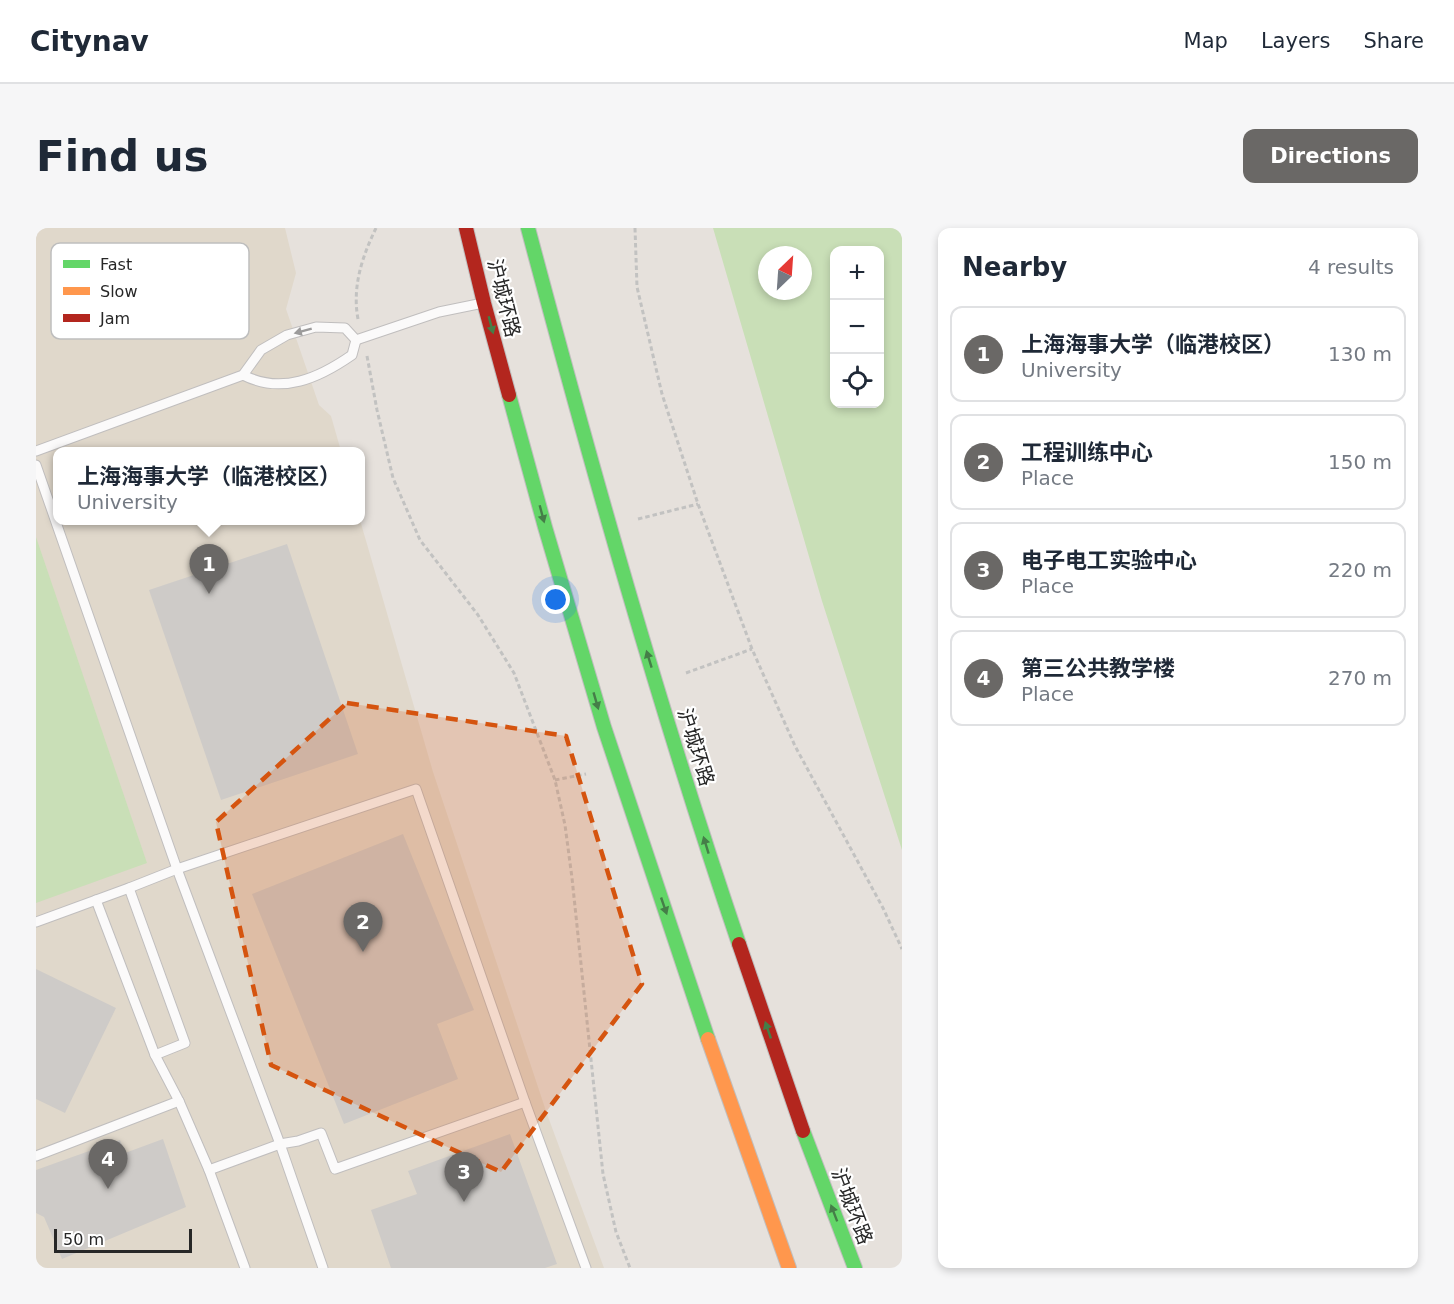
<!DOCTYPE html>
<html lang="en">
<head>
<meta charset="utf-8">
<style>
	:root { --surface:#fff; --page:#f6f6f7; --text:#1f2937; --muted:#747a83; --line:#e0e1e3; --accent:#6a6866 }
	body { margin:0; font-family:"DejaVu Sans","Noto Sans SC",sans-serif; background:var(--page); color:var(--text) }
	.controls { position:absolute; right:18px; top:18px; display:grid; overflow:hidden; border-radius:12px; box-shadow:0 3px 9px #0003 }
	.controls button { width:54px; height:54px; display:grid; place-items:center; padding:0; border:0; border-bottom:2px solid var(--line); background:var(--surface); color:var(--text); font:30px sans-serif }
	.compass { position:absolute; left:722px; top:18px; width:54px; height:54px; border-radius:50%; background:var(--surface); box-shadow:0 3px 9px #0003; rotate:25deg }
	.scale { position:absolute; left:18px; bottom:15px; width:138px; box-sizing:border-box; padding-left:6px; border:3px solid #272727; border-top:0; font-size:16px; line-height:21px; white-space:nowrap; color:#272727; -webkit-text-stroke:4px #fff; paint-order:stroke }
	.you { position:absolute; left:520px; top:372px; width:21px; height:21px; margin:-15px; border:4px solid #fff; border-radius:50%; background:#1a73e8; box-shadow:0 0 0 9px #1a73e833 }
	.badge { display:grid; place-items:center; width:39px; height:39px; border-radius:50%; background:var(--accent); color:#fff; font-size:20px; font-weight:700 }
	.pin { position:absolute; translate:-50% -50px; filter:drop-shadow(0 2px 3px #0008) }
	.pin::after { content:''; position:absolute; top:32px; width:21px; height:18px; background:inherit; clip-path:polygon(0 0,100% 0,50% 100%) }
	.popup { position:absolute; left:17px; top:219px; width:312px; height:78px; box-sizing:border-box; display:grid; place-content:center; border-radius:12px; background:var(--surface); filter:drop-shadow(0 2px 4px #0005); font-size:20px; white-space:nowrap; color:var(--muted) }
	.popup b { font-size:22px; color:var(--text) }
	.popup::after { content:''; position:absolute; left:50%; top:100%; margin-left:-12px; border:12px solid transparent; border-top-color:var(--surface) }
	.list { margin:0; padding:0; list-style:none }
	h2 { display:flex; justify-content:space-between; align-items:center; height:78px; margin:0; padding:0 24px; font-size:26px }
	h2 small { font-size:20px; font-weight:400; color:var(--muted) }
	.list li { display:grid; grid-template-columns:39px 1fr auto; gap:18px; align-items:center; box-sizing:border-box; height:96px; margin:0 12px 12px; padding:0 12px; border:2px solid var(--line); border-radius:12px }
	.list b { display:block; font-size:22px; white-space:nowrap }
	.list p { margin:0; font-size:20px; white-space:nowrap; color:var(--muted) }
	.list em { font-size:20px; font-style:normal; color:var(--muted) }
	.icon { flex:none; width:33px; height:33px; fill:none; stroke:currentColor; stroke-width:2; stroke-linecap:round; stroke-linejoin:round }
	.map { position:relative; flex:none; width:866px; height:1040px; overflow:hidden; border-radius:12px }
	header { display:flex; align-items:center; gap:36px; box-sizing:border-box; height:84px; padding:0 30px; background:var(--surface); border-bottom:2px solid var(--line) }
	header strong { font-size:28px }
	nav { display:flex; gap:33px; margin-inline-start:auto; font-size:21px }
	.intro { display:flex; align-items:center; justify-content:space-between; box-sizing:border-box; height:144px; padding:0 36px }
	h1 { margin:0; font-size:42px }
	.button { padding:15px 27px; border-radius:12px; background:var(--accent); color:#fff; font-size:21px; font-weight:700 }
	main { display:flex; gap:36px; padding:0 36px }
	aside { flex:1; background:var(--surface); border-radius:12px; box-shadow:0 3px 9px #0003 }
	.map>svg:first-child { display:block }
</style>
</head>
<body>
<header>
<strong>Citynav</strong>
<nav><a>Map</a><a>Layers</a><a>Share</a></nav>
</header>
<div class="intro"><h1>Find us</h1><a class="button">Directions</a></div>
<main>
<div class="map">
<svg width="866" height="1040" viewBox="0 0 866 1040">
	<rect width="100%" height="100%" fill="#e6e1dc"/>
	<path fill="#e0d8cb" d="M 0,0 L 249,0 L 260,45 L 250,81 L 283,177 L 295,188 L 305,223 L 21,224 L 21,292 L 324,292 L 397,544 L 511,886 L 568,1040 L 0,1040 Z"/>
	<g fill="#c9dfb7" fill-rule="evenodd">
		<path d="M 677,0 L 866,0 L 866,622 L 786,373 ZM 798,22 L 844,22 L 844,176 L 798,176 ZM 731,27 L 767,27 L 767,63 L 731,63 Z"/>
		<path d="M 0,309 L 111,635 L 0,675 Z"/>
	</g>
	<g fill="#cecbc8">
		<path d="M 251,316 L 322,526 L 185,572 L 113,362 Z"/>
		<path d="M 367,606 L 438,782 L 401,796 L 422,851 L 308,896 L 216,666 Z"/>
		<path d="M 0,741 L 80,780 L 29,885 L 0,871 Z"/>
		<path d="M 474,906 L 521,1036 L 509,1040 L 355,1040 L 335,982 L 381,966 L 372,943 Z"/>
		<path d="M 127,911 L 150,979 L 26,1031 L 8,989 L 0,985 L 0,942 L 84,912 L 89,925 Z"/>
	</g>
	<g fill="none" stroke-linecap="round" stroke-linejoin="round">
		<defs>
			<g id="lane">
				<path d="M 320,112 L 403,84 L 447,75"/>
				<path d="M 207,147 C 246,167 283,150 316,127 L 320,112"/>
				<path d="M 0,223 L 207,147 L 225,122 L 251,107 L 280,99 L 309,100 L 320,112"/>
				<path d="M 0,237 L 141,641 L 244,916 L 287,1040"/>
				<path d="M 93,660 L 149,815 L 119,827"/>
				<path d="M 60,672 L 119,827 L 143,873 L 173,942 L 209,1040"/>
				<path d="M 0,694 L 93,660 L 141,641 L 380,561 L 489,874 L 550,1040"/>
				<path d="M 0,928 L 143,873"/>
				<path d="M 173,942 L 244,916 L 262,913 L 285,905 L 299,941 L 489,874"/>
			</g>
			<g id="fast">
				<path d="M 492,0 C 556,241 623,480 703,716"/>
				<path d="M 473,167 L 509,299 L 568,499 L 672,811"/>
				<path d="M 767,903 L 819,1040"/>
			</g>
			<path id="slow" d="M 672,811 L 753,1040"/>
			<g id="jam">
				<path d="M 430,0 L 448,75 L 473,167"/>
				<path d="M 703,716 L 767,903"/>
			</g>
		</defs>
		<use href="#lane" stroke="#c0bebe" stroke-width="11"/>
		<use href="#fast" stroke="#c0bebe" stroke-width="16"/>
		<use href="#slow" stroke="#c0bebe" stroke-width="16"/>
		<use href="#jam" stroke="#c0bebe" stroke-width="16"/>
		<g stroke="#c2c2c1" stroke-width="3" stroke-dasharray="4.5 3" stroke-linecap="butt">
			<path d="M 599,0 L 601,59 L 626,166 L 662,276 L 716,421 L 759,518 L 847,680 L 866,721"/>
			<path d="M 322,91 C 316,59 326,29 340,0"/>
			<path d="M 331,128 L 341,182 L 357,250 L 384,312 L 442,387 L 478,445 L 519,552 L 529,597 L 536,650 L 567,946 L 580,1004 L 594,1040"/>
			<path d="M 602,291 L 662,276"/>
			<path d="M 650,445 L 716,421"/>
			<path d="M 519,552 L 550,546"/>
		</g>
		<use href="#lane" stroke="#fbfafa" stroke-width="9"/>
		<use href="#fast" stroke="#63d668" stroke-width="14"/>
		<use href="#slow" stroke="#ff974d" stroke-width="14"/>
		<use href="#jam" stroke="#b3261e" stroke-width="14"/>
	</g>
	<defs><path id="oneway-solid" d="M-6-.8H1V-3.2L6.5 0L1 3.2V.8H-6Z" transform="scale(1.5)"/></defs>
	<g fill="#457e48">
		<use href="#oneway-solid" transform="translate(455 97) rotate(75)"/>
		<use href="#oneway-solid" transform="translate(506 286) rotate(75)"/>
		<use href="#oneway-solid" transform="translate(613 431) rotate(-107)"/>
		<use href="#oneway-solid" transform="translate(560 473) rotate(74)"/>
		<use href="#oneway-solid" transform="translate(670 617) rotate(-107)"/>
		<use href="#oneway-solid" transform="translate(628 678) rotate(71)"/>
		<use href="#oneway-solid" transform="translate(732 802) rotate(-109)"/>
		<use href="#oneway-solid" transform="translate(798 985) rotate(-111)"/>
	</g>
	<use fill="#9c9b9b" href="#oneway-solid" transform="translate(267 103) rotate(165)"/>
	<path fill="#d5540f" fill-opacity="0.2" stroke="#d5540f" stroke-width="4.5" stroke-dasharray="12 8" stroke-linejoin="round" d="M 311,475 L 530,508 L 606,756 L 465,944 L 235,837 L 180,594 Z"/>
	<g text-anchor="middle" stroke-width="4.5" stroke-linejoin="round" paint-order="stroke">
		<g font-size="20" fill="#272727" stroke="#fff">
			<text transform="translate(468 70) rotate(76)" y="7">沪城环路</text>
			<text transform="translate(660 519) rotate(73)" y="7">沪城环路</text>
			<text transform="translate(816 978) rotate(69)" y="7">沪城环路</text>
		</g>
	</g>
	<rect x="15" y="15" width="198" height="96" rx="9" fill="#fff" stroke="#bebebe" stroke-width="1.5"/>
	<rect x="27" y="32" width="27" height="8" fill="#63d668"/>
	<rect x="27" y="59" width="27" height="8" fill="#ff974d"/>
	<rect x="27" y="86" width="27" height="8" fill="#b3261e"/>
	<g font-size="16" fill="#272727">
		<text x="64" y="42">Fast</text>
		<text x="64" y="69">Slow</text>
		<text x="64" y="96">Jam</text>
	</g>
</svg>
<div class="controls">
<button>+</button>
<button>−</button>
<button><svg class="icon" aria-label="locate" viewBox="0 0 24 24"><circle cx="12" cy="12" r="6"/><path d="M12 2v4M12 18v4M2 12h4M18 12h4"/></svg></button>
</div>
<svg class="compass" viewBox="-18 -18 36 36"><path d="M0-13l5 13h-10z" fill="#e53935"/><path d="M0 13l5-13h-10z" fill="#747a83"/></svg>
<div class="scale">50 m</div>
<div class="you"></div>
<div class="pin badge" style="left:173px;top:366px">1</div>
<div class="popup"><b>上海海事大学（临港校区）</b>University</div>
<div class="pin badge" style="left:327px;top:724px">2</div>
<div class="pin badge" style="left:428px;top:974px">3</div>
<div class="pin badge" style="left:72px;top:961px">4</div>
</div>
<aside>
<h2>Nearby<small>4 results</small></h2>
<ul class="list">
<li><span class="badge">1</span><div><b>上海海事大学（临港校区）</b><p>University</p></div><em>130 m</em></li>
<li><span class="badge">2</span><div><b>工程训练中心</b><p>Place</p></div><em>150 m</em></li>
<li><span class="badge">3</span><div><b>电子电工实验中心</b><p>Place</p></div><em>220 m</em></li>
<li><span class="badge">4</span><div><b>第三公共教学楼</b><p>Place</p></div><em>270 m</em></li>
</ul>
</aside>
</main>
</body>
</html>
